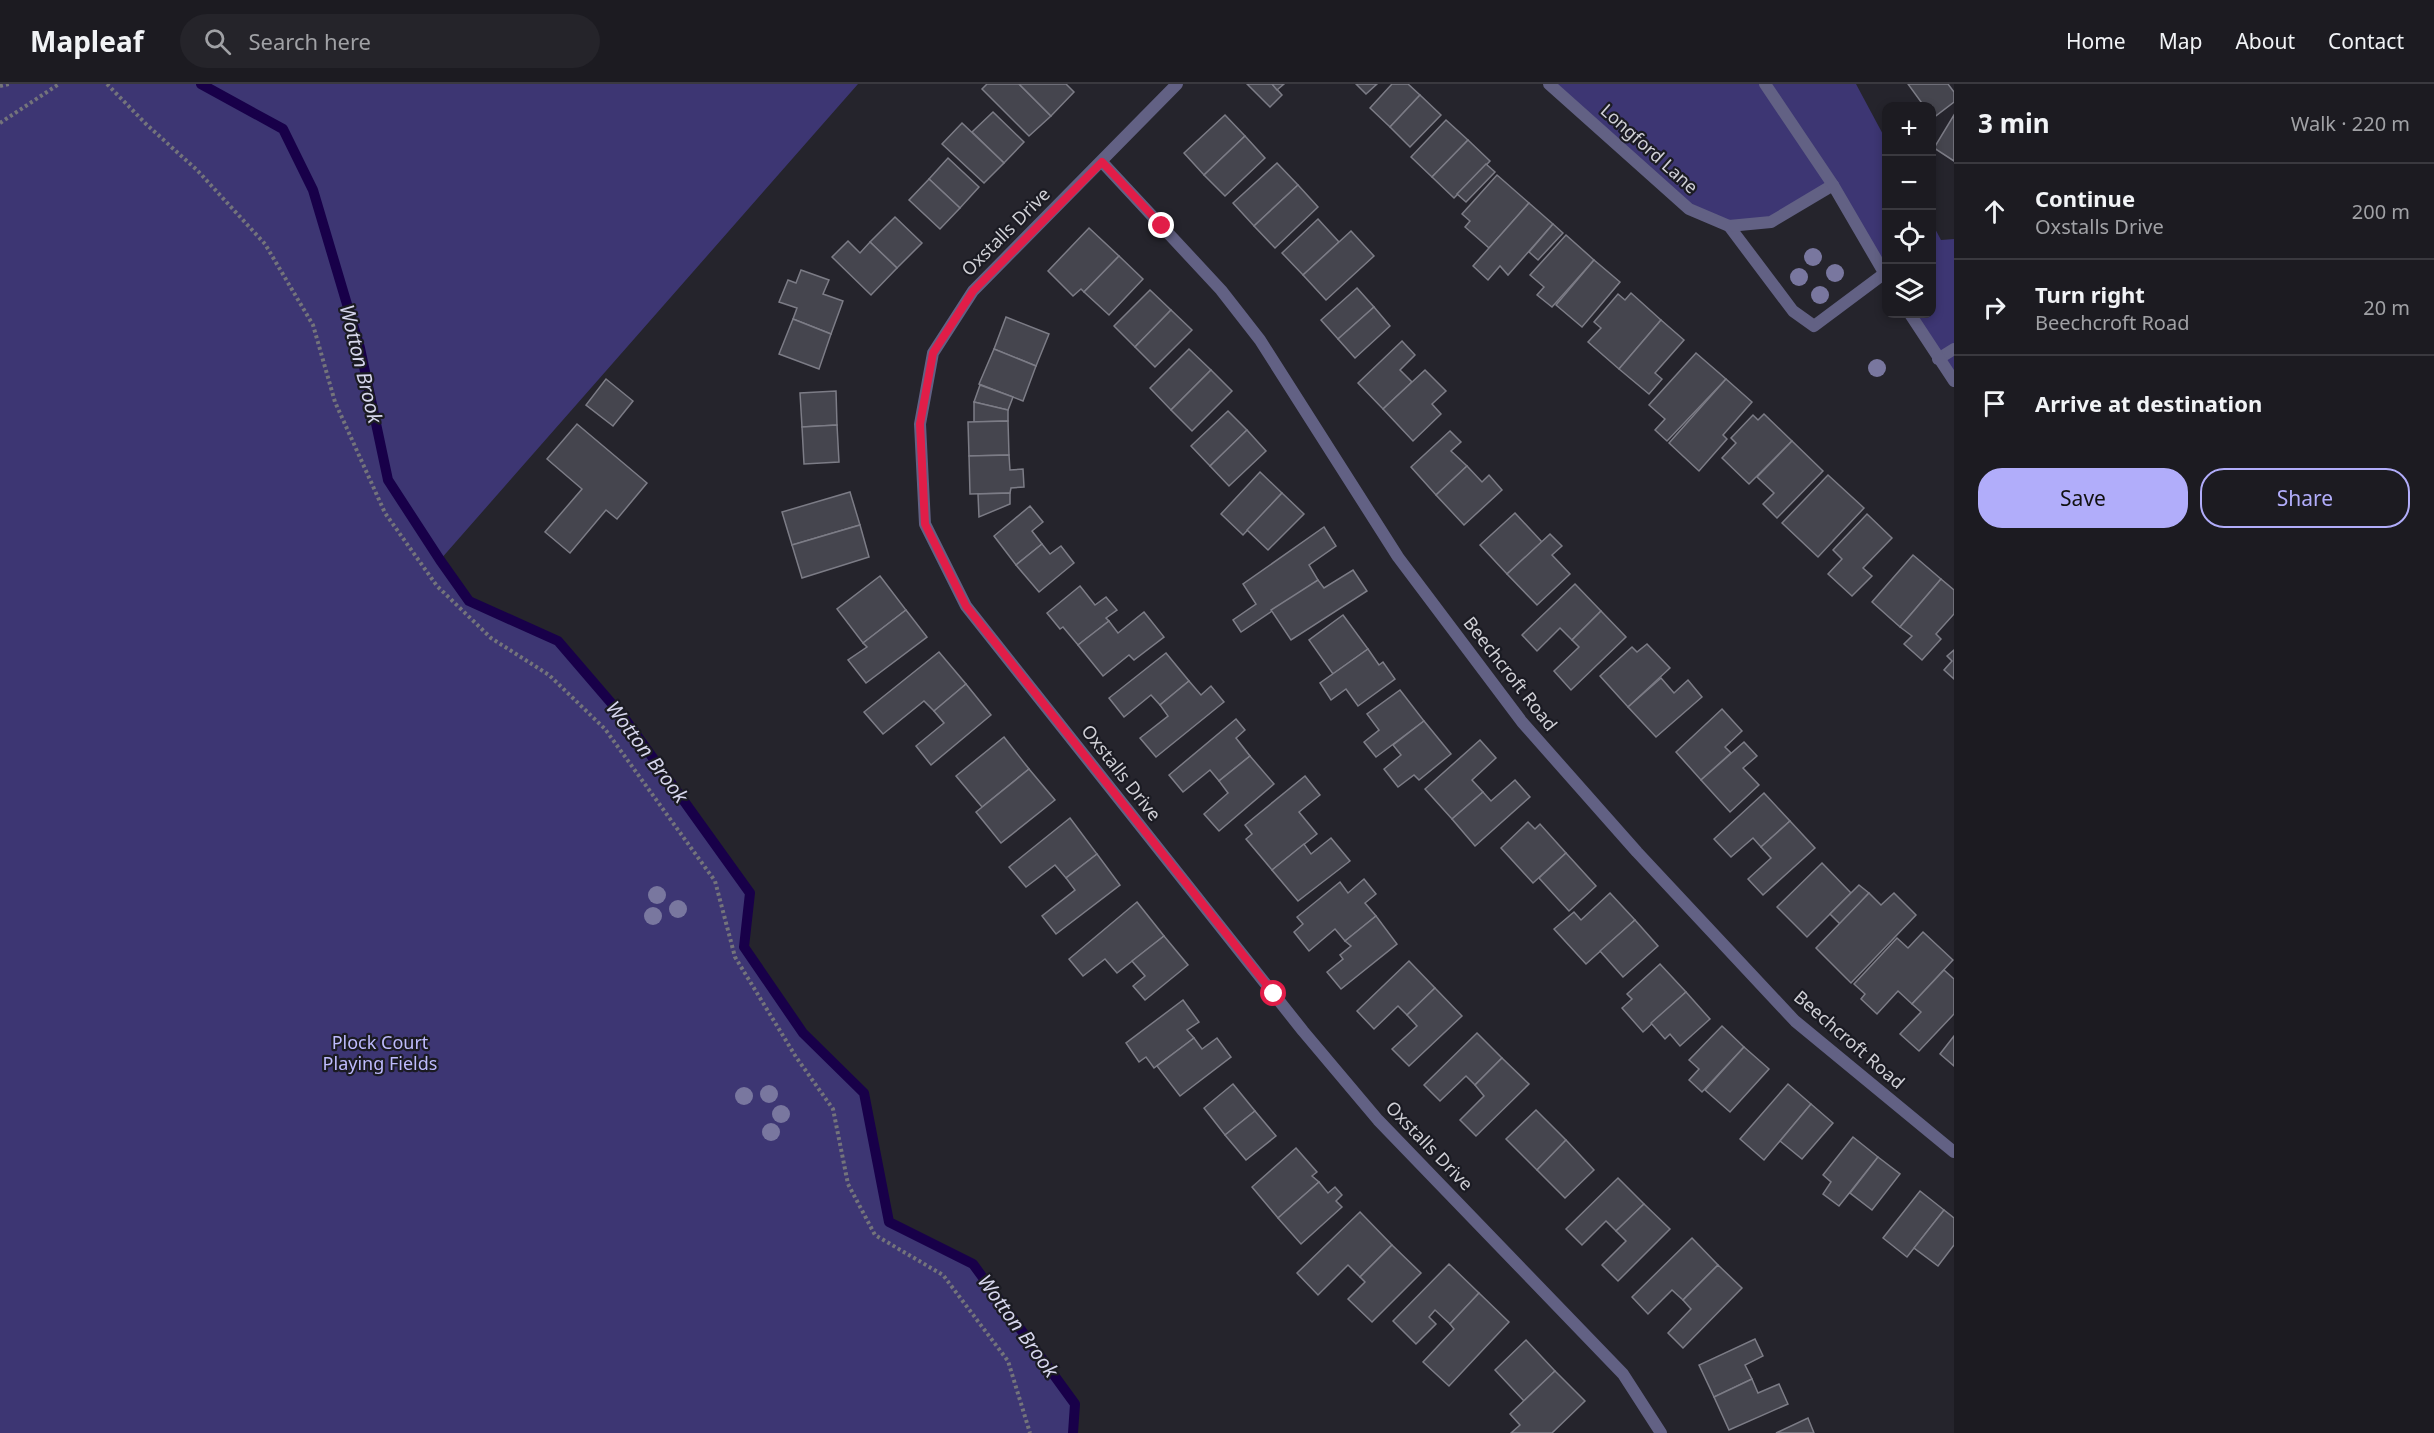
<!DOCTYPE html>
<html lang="en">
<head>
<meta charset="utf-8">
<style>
	:root { --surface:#1c1b21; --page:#25242a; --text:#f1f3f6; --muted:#a0a1a5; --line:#3a393f; --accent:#b1adfa }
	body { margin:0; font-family:"Noto Sans",sans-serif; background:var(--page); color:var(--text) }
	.controls { position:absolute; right:18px; top:18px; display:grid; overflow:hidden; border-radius:12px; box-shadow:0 3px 9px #0003 }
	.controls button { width:54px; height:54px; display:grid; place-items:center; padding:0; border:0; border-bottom:2px solid var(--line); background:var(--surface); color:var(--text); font:30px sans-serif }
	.stop { position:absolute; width:18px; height:18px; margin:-14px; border:4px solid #e11d48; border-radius:50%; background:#fff }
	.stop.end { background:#e11d48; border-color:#fff; box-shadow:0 2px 6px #0008 }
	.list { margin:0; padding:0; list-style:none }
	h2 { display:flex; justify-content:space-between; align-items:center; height:78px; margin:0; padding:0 24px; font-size:26px }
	h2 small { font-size:20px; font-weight:400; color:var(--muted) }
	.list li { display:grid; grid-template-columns:39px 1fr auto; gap:18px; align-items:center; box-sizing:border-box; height:96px; padding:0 24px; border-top:2px solid var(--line) }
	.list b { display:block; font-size:22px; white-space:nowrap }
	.list p { margin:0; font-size:20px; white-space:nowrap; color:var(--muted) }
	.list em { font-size:20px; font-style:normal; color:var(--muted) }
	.actions { display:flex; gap:12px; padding:18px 24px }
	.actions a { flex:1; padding:14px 0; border:2px solid var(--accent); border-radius:24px; text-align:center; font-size:21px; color:var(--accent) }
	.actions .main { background:var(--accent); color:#111 }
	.icon { flex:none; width:33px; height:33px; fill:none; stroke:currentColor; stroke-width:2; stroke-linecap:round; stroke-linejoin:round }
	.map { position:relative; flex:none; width:1954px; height:1349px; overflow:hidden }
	header { display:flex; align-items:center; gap:36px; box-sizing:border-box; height:84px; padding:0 30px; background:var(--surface); border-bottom:2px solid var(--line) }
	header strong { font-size:28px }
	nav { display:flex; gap:33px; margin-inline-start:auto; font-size:21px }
	.search { width:420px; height:54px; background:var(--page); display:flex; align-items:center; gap:15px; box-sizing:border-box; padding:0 21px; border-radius:33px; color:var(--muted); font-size:22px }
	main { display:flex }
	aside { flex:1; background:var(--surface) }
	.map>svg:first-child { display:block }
</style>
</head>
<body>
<header>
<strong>Mapleaf</strong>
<div class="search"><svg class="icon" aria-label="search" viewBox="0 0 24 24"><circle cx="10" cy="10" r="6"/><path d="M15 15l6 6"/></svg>Search here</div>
<nav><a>Home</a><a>Map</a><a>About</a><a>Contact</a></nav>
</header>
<main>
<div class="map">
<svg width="1954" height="1349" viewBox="0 0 1954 1349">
	<rect width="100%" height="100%" fill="#25242c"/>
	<g fill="#3d3673">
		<path d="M 0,0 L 858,0 L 440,476 L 469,517 L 558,557 L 625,635 L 750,809 L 745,863 L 803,949 L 864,1009 L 889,1138 L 973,1180 L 1075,1320 L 1073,1349 L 0,1349 Z"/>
		<path d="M 1549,0 L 1856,0 L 1886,56 L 1886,192 L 1833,101 L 1771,138 L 1729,142 L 1689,125 Z"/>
		<path d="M 1932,139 L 1941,156 L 1954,155 L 1954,297 L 1910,230 L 1932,230 Z"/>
	</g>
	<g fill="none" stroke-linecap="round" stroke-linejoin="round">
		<path stroke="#180049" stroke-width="10" d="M 201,0 L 283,45 L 313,106 L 360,264 L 388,396 L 440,476 L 469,517 L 558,557 L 625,635 L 750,809 L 744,863 L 803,949 L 864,1009 L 889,1138 L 973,1180 L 1075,1320 L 1073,1349"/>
	</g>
	<g fill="#45454e" stroke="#7c7c86" stroke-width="1.5">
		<path d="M 987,0 L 1019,0 L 1051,32 L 1029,52 L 982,5 Z"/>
		<path d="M 1019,0 L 1066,0 L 1074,8 L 1051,32 Z"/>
		<path d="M 1247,0 L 1272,0 L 1282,11 L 1270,23 Z"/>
		<path d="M 1272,0 L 1284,0 L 1277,6 Z"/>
		<path d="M 1356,0 L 1377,0 L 1366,10 Z"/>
		<path d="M 1392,0 L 1408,0 L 1420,11 L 1390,43 L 1370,24 Z"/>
		<path d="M 1908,0 L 1948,0 L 1954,8 L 1954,18 L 1933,34 L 1932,22 L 1924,22 Z"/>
		<path d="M 1420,11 L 1441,31 L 1410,63 L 1390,43 Z"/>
		<path d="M 993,28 L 1024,58 L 1004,79 L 972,48 Z"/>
		<path d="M 1225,31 L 1245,52 L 1204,91 L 1184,69 Z"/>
		<path d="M 1954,31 L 1954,77 L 1934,64 Z"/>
		<path d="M 1446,36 L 1468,56 L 1432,93 L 1411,73 Z"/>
		<path d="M 962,39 L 1004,79 L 984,99 L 942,60 Z"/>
		<path d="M 1245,52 L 1265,74 L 1225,112 L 1204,91 Z"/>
		<path d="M 1468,56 L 1490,77 L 1454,114 L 1432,93 Z"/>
		<path d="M 948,74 L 979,103 L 960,124 L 929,95 Z"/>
		<path d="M 1277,79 L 1298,101 L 1254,142 L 1233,119 Z"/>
		<path d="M 1486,80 L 1495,88 L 1466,118 L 1457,110 Z"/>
		<path d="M 1497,91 L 1529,119 L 1489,164 L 1465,143 L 1470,137 L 1462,130 Z"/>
		<path d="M 929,95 L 960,124 L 940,145 L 909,116 Z"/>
		<path d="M 1298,101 L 1318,123 L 1275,164 L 1254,142 Z"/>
		<path d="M 1529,119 L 1553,140 L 1508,191 L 1500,182 L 1488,196 L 1473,182 Z"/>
		<path d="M 895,133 L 922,159 L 897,184 L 870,158 Z"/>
		<path d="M 1318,135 L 1339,158 L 1303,191 L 1282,169 Z"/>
		<path d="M 1553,140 L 1563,149 L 1538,176 L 1529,168 Z"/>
		<path d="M 1089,144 L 1119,172 L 1084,208 L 1081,205 L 1073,212 L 1048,187 Z"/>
		<path d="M 1351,147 L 1374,172 L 1326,216 L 1303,191 Z"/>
		<path d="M 1566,151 L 1594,176 L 1552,223 L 1537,211 L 1544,203 L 1530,191 Z"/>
		<path d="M 848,157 L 860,169 L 870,158 L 897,184 L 871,211 L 832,173 Z"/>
		<path d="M 1119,172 L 1143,195 L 1109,231 L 1084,208 Z"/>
		<path d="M 1594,176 L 1620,198 L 1582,243 L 1556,221 Z"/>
		<path d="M 801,186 L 829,196 L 823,210 L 843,217 L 831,250 L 793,235 L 797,224 L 779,218 L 788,196 L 796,199 Z"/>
		<path d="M 1357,204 L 1374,223 L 1338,255 L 1321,236 Z"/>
		<path d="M 1150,206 L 1171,226 L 1135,263 L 1114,242 Z"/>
		<path d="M 1631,209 L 1661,236 L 1619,285 L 1588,258 L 1601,244 L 1594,238 L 1618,210 L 1625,216 Z"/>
		<path d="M 1374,223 L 1390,242 L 1355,274 L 1338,255 Z"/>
		<path d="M 1171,226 L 1192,246 L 1155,283 L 1135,263 Z"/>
		<path d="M 1006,233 L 1049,250 L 1036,282 L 994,265 Z"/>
		<path d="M 793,235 L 831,250 L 819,285 L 779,270 Z"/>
		<path d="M 1661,236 L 1684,256 L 1655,289 L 1662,295 L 1649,310 L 1619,285 Z"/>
		<path d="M 1402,257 L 1415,271 L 1400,286 L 1412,298 L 1383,325 L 1358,299 Z"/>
		<path d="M 994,265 L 1036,282 L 1023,317 L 979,300 Z"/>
		<path d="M 1189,265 L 1211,286 L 1171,326 L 1150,304 Z"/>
		<path d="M 1696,269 L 1726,295 L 1667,357 L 1655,346 L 1665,335 L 1649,321 Z"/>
		<path d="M 1211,286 L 1232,307 L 1192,347 L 1171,326 Z"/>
		<path d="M 1425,286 L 1446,307 L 1432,320 L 1441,330 L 1413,357 L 1383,325 Z"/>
		<path d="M 606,295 L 633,317 L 613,342 L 586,321 Z"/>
		<path d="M 1726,295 L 1752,318 L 1723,351 L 1727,355 L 1699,387 L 1669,359 Z"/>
		<path d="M 980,301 L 1013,313 L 1008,326 L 974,318 Z"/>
		<path d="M 836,307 L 837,341 L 802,343 L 800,309 Z"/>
		<path d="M 974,318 L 1008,326 L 1008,337 L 974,338 Z"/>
		<path d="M 1228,327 L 1247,346 L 1210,382 L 1191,362 Z"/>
		<path d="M 1764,330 L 1792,357 L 1749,400 L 1722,374 L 1736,359 L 1731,354 L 1753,331 L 1758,336 Z"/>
		<path d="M 1008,337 L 1009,371 L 969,372 L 968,338 Z"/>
		<path d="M 577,340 L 647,399 L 617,435 L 606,426 L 570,469 L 545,448 L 582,405 L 547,375 Z"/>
		<path d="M 837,341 L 839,378 L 804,380 L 802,343 Z"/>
		<path d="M 1247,346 L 1266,367 L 1229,402 L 1210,382 Z"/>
		<path d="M 1450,347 L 1461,358 L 1451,367 L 1467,382 L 1436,411 L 1411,383 Z"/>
		<path d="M 1792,357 L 1823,387 L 1777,434 L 1763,420 L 1774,409 L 1757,393 Z"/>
		<path d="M 1009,371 L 1010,386 L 1023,385 L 1024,403 L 1011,404 L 1010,409 L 970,410 L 969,372 Z"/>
		<path d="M 1467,382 L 1482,398 L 1489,391 L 1502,406 L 1464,441 L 1436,411 Z"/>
		<path d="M 1260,388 L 1282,409 L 1243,451 L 1221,430 Z"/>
		<path d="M 1828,391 L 1864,424 L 1818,473 L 1782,439 Z"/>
		<path d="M 850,408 L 860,441 L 792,461 L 782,428 Z"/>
		<path d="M 1010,409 L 1010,420 L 979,433 L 978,410 Z"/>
		<path d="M 1282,409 L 1304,430 L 1268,466 L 1247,446 Z"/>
		<path d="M 1030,422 L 1043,438 L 1032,447 L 1042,460 L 1016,481 L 994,452 Z"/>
		<path d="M 1515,429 L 1542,458 L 1507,490 L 1480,461 Z"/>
		<path d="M 1867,430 L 1892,454 L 1863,484 L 1872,492 L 1852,512 L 1828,490 L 1842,475 L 1833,466 Z"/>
		<path d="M 860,441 L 869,473 L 802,494 L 792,461 Z"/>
		<path d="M 1324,443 L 1336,462 L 1309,481 L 1318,496 L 1241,548 L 1233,536 L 1256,520 L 1243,500 Z"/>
		<path d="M 1550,450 L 1562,462 L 1552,471 L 1570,490 L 1537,521 L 1507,490 Z"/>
		<path d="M 1042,460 L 1050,470 L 1061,462 L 1074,479 L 1039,508 L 1016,481 Z"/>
		<path d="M 1913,471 L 1941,495 L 1900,543 L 1872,518 Z"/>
		<path d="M 1353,486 L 1367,507 L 1291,556 L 1271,526 L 1318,496 L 1324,504 Z"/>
		<path d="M 880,492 L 906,526 L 863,559 L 837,525 Z"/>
		<path d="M 1941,495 L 1954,506 L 1954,530 L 1936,550 L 1941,555 L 1922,576 L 1904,560 L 1912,552 L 1900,543 Z"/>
		<path d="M 1575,500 L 1601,527 L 1572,556 L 1560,544 L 1537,567 L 1522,551 Z"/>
		<path d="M 1080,502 L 1095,521 L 1106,513 L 1117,526 L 1106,534 L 1109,537 L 1078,561 L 1063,543 L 1060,545 L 1047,529 Z"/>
		<path d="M 906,526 L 927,553 L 866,599 L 848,576 L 867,563 L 863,559 Z"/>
		<path d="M 1601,527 L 1626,553 L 1571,606 L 1554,587 L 1579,563 L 1572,556 Z"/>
		<path d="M 1144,528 L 1164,553 L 1134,576 L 1129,571 L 1103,592 L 1078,561 L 1109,537 L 1118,549 Z"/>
		<path d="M 1343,531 L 1368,565 L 1333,590 L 1309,556 Z"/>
		<path d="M 1647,560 L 1670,584 L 1628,623 L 1600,592 L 1632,563 L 1637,568 Z"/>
		<path d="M 1368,565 L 1379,581 L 1383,578 L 1395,595 L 1358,622 L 1346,605 L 1331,616 L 1320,599 Z"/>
		<path d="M 1954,566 L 1954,595 L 1944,586 L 1952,577 L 1947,572 Z"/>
		<path d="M 939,568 L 966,600 L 934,627 L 924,617 L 883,650 L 864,628 Z"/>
		<path d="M 1166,569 L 1189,597 L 1160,621 L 1151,611 L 1124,633 L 1109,614 Z"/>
		<path d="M 1661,594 L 1674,609 L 1688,596 L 1702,613 L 1656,653 L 1628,623 Z"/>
		<path d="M 1189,597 L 1201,611 L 1211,602 L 1224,618 L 1156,673 L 1140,654 L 1168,632 L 1160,621 Z"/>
		<path d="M 966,600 L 991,631 L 931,681 L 916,662 L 944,639 L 934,627 Z"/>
		<path d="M 1400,606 L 1424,637 L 1376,673 L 1364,658 L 1379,646 L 1367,630 Z"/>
		<path d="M 1722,625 L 1742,647 L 1725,663 L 1731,669 L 1701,696 L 1676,668 Z"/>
		<path d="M 1236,635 L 1245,646 L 1236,654 L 1250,672 L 1219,697 L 1210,686 L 1183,708 L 1169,691 Z"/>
		<path d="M 1424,637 L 1451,670 L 1419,696 L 1414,691 L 1398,703 L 1384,685 L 1401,671 L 1393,661 Z"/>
		<path d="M 1004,653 L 1029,685 L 982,723 L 956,692 Z"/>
		<path d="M 1480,656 L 1496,674 L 1472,696 L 1483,708 L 1452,735 L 1425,705 Z"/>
		<path d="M 1744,658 L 1757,672 L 1743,684 L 1759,701 L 1730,728 L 1701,696 Z"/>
		<path d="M 1250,672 L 1274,700 L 1219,747 L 1204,730 L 1228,709 L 1219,697 Z"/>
		<path d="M 1029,685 L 1055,716 L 1001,759 L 976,728 Z"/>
		<path d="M 1305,692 L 1320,711 L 1299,728 L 1317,750 L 1272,786 L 1246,755 L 1252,750 L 1245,741 Z"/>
		<path d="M 1515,696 L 1530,713 L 1475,762 L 1452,735 L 1483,708 L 1491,717 Z"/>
		<path d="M 1764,709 L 1790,737 L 1761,763 L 1753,754 L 1731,773 L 1714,755 Z"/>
		<path d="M 1070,734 L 1097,770 L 1066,794 L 1055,781 L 1026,803 L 1009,783 Z"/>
		<path d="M 1790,737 L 1815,764 L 1763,811 L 1748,795 L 1771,774 L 1761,763 Z"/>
		<path d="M 1528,738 L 1535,745 L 1540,740 L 1566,769 L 1533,799 L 1501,764 Z"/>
		<path d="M 1331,754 L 1350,777 L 1298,817 L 1272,786 L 1304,760 L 1311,770 Z"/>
		<path d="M 1566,769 L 1596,802 L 1569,827 L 1539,794 Z"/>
		<path d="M 1097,770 L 1120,801 L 1056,850 L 1042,832 L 1075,806 L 1066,794 Z"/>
		<path d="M 1822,779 L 1851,809 L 1807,853 L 1777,823 Z"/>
		<path d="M 1364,795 L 1376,810 L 1365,819 L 1376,832 L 1345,857 L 1335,845 L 1309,867 L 1294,848 L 1303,840 L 1297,833 L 1340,798 L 1348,809 Z"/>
		<path d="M 1859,801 L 1869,809 L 1840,840 L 1830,830 Z"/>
		<path d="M 1610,809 L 1635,836 L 1586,880 L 1554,845 L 1574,828 L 1581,836 Z"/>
		<path d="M 1869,809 L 1881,821 L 1894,809 L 1916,831 L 1851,899 L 1816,864 Z"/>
		<path d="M 1137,818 L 1164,852 L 1117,889 L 1105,875 L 1083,892 L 1069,875 Z"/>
		<path d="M 1376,832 L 1397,860 L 1341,905 L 1327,888 L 1343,875 L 1340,871 L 1351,862 L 1345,857 Z"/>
		<path d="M 1635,836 L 1658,862 L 1623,893 L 1600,867 Z"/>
		<path d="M 1923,848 L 1953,876 L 1912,920 L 1898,907 L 1877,930 L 1861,915 L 1865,910 L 1854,900 L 1897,854 L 1908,864 Z"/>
		<path d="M 1164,852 L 1188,881 L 1145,916 L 1133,902 L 1145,892 L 1132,877 Z"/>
		<path d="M 1409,877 L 1435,904 L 1407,931 L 1398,922 L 1374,945 L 1357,927 Z"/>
		<path d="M 1660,880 L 1686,908 L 1643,948 L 1622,924 L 1632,915 L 1627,910 Z"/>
		<path d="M 1944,886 L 1954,895 L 1954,930 L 1919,967 L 1900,950 L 1921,928 L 1912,920 Z"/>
		<path d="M 1435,904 L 1462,932 L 1409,982 L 1392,965 L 1417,942 L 1407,931 Z"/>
		<path d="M 1686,908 L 1710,935 L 1680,962 L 1670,950 L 1665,955 L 1651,939 Z"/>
		<path d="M 1183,916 L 1199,938 L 1187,946 L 1194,954 L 1154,984 L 1146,973 L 1139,978 L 1126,959 Z"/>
		<path d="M 1722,942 L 1744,963 L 1702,1008 L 1689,996 L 1699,985 L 1689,976 Z"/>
		<path d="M 1477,949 L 1502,974 L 1475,1001 L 1466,992 L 1440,1017 L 1424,1001 Z"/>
		<path d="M 1954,952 L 1954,982 L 1940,970 Z"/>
		<path d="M 1194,954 L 1202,965 L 1217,954 L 1231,973 L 1180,1012 L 1157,982 Z"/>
		<path d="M 1744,963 L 1769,985 L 1730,1028 L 1705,1006 Z"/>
		<path d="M 1502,974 L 1529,1000 L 1476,1052 L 1460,1036 L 1484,1012 L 1475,1001 Z"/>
		<path d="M 1233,1000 L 1255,1027 L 1225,1051 L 1204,1024 Z"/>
		<path d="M 1788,1000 L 1811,1020 L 1764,1076 L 1740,1055 Z"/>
		<path d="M 1811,1020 L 1833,1039 L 1802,1075 L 1780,1057 Z"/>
		<path d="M 1536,1026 L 1566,1056 L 1537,1086 L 1506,1055 Z"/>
		<path d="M 1255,1027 L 1276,1052 L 1246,1076 L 1225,1051 Z"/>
		<path d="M 1853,1053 L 1878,1073 L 1839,1122 L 1823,1110 L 1831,1098 L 1823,1091 Z"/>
		<path d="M 1566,1056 L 1594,1086 L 1565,1114 L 1537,1086 Z"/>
		<path d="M 1296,1064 L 1317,1088 L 1312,1092 L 1319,1098 L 1278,1134 L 1252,1103 Z"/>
		<path d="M 1878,1073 L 1900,1090 L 1872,1126 L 1850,1109 Z"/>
		<path d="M 1618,1094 L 1644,1120 L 1616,1147 L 1606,1137 L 1582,1161 L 1566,1145 Z"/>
		<path d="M 1319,1098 L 1328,1109 L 1335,1103 L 1342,1111 L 1336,1117 L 1342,1123 L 1301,1160 L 1278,1134 Z"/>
		<path d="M 1920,1107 L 1944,1126 L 1907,1173 L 1883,1154 Z"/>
		<path d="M 1644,1120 L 1670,1145 L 1618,1197 L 1602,1181 L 1626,1157 L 1616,1147 Z"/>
		<path d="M 1944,1126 L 1954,1134 L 1954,1161 L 1938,1182 L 1914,1164 Z"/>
		<path d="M 1360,1128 L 1392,1161 L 1360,1193 L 1348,1181 L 1318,1211 L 1297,1189 Z"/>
		<path d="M 1692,1154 L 1718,1181 L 1683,1216 L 1672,1206 L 1648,1230 L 1632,1213 Z"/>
		<path d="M 1392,1161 L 1421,1189 L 1372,1238 L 1348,1215 L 1365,1198 L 1360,1193 Z"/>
		<path d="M 1449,1180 L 1479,1209 L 1450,1240 L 1435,1226 L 1429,1233 L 1436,1240 L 1416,1260 L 1393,1237 Z"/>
		<path d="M 1718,1181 L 1742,1204 L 1683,1264 L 1668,1249 L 1691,1225 L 1683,1216 Z"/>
		<path d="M 1479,1209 L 1509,1238 L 1449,1302 L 1423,1278 L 1454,1245 L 1450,1240 Z"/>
		<path d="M 1755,1255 L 1763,1272 L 1745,1281 L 1752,1295 L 1714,1313 L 1699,1281 Z"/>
		<path d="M 1526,1256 L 1555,1287 L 1524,1317 L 1495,1286 Z"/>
		<path d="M 1555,1287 L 1585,1317 L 1552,1349 L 1511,1349 L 1520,1341 L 1510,1330 Z"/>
		<path d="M 1752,1295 L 1758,1309 L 1779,1300 L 1788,1320 L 1729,1346 L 1714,1313 Z"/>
		<path d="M 1808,1334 L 1814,1349 L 1776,1349 Z"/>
	</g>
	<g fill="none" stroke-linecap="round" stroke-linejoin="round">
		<g stroke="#74747b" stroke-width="4" stroke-dasharray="3 3" stroke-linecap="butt">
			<path d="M 107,0 L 147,41 L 197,86 L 265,160 L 313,241 L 335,318 L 385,429 L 437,502 L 491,554 L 549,591 L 605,645 L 715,797 L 735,873 L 796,973 L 833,1025 L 848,1100 L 875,1151 L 943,1191 L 1008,1277 L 1030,1349"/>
			<path d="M 0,2 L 9,0"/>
			<path d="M 0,39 L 59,0"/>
		</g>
		<path stroke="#626184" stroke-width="12" d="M 1729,142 L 1793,227 L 1814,242 L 1885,189"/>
		<g stroke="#626184" stroke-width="12">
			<path d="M 1177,0 L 973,207 L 933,269 L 920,340 L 925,440 L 966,522 L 1303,947 L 1378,1036 L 1623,1290 L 1661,1349"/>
			<path d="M 1549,0 L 1689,125 L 1729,142 L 1771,138 L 1833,101"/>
			<path d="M 1102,78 L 1221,206 L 1260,256 L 1398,473 L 1522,638 L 1637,768 L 1795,937 L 1954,1068"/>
			<path d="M 1938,275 L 1954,265"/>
		</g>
		<g stroke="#626184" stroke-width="12">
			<path d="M 1765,0 L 1833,101 L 1886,192"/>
			<path d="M 1910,230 L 1954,297"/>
		</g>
	</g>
	<g fill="#79779f">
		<circle cx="1813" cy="173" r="9"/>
		<circle cx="1835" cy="189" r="9"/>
		<circle cx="1799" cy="193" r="9"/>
		<circle cx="1820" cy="211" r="9"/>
		<circle cx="1877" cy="284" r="9"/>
		<circle cx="657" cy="811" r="9"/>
		<circle cx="678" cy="825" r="9"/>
		<circle cx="653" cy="832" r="9"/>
		<circle cx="769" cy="1010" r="9"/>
		<circle cx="744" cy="1012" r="9"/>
		<circle cx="781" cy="1030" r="9"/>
		<circle cx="771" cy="1048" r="9"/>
	</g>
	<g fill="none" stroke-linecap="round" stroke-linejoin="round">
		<path stroke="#e11d48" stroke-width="8" d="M 1162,142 L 1102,78 L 973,207 L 933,269 L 920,340 L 925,440 L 966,522 L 1274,910"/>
	</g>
	<g text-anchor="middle" stroke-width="4.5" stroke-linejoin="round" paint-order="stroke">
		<g font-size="18" fill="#d0d0d6" stroke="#1b1b23">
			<text transform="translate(1649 65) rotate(42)" y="6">Longford Lane</text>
			<text transform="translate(1006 148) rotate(-45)" y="6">Oxstalls Drive</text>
			<text transform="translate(1510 590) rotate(52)" y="6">Beechcroft Road</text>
			<text transform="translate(1121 689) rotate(52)" y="6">Oxstalls Drive</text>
			<text transform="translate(1849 956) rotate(41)" y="6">Beechcroft Road</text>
			<text transform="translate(1429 1062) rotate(46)" y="6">Oxstalls Drive</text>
		</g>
		<g font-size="18" fill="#bebbfd" stroke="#1b1b23">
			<text x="380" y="965">Plock Court<tspan x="380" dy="21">Playing Fields</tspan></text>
		</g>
		<g font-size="20" font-style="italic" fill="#d6d6ec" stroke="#1b1b23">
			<text transform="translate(361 280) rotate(76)" y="7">Wotton Brook</text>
			<text transform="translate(647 668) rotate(53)" y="7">Wotton Brook</text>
			<text transform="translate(1018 1242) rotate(54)" y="7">Wotton Brook</text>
		</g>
	</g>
</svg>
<div class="controls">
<button>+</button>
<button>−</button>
<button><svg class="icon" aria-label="locate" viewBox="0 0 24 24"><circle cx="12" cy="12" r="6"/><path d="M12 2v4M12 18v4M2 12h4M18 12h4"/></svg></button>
<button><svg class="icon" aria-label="layers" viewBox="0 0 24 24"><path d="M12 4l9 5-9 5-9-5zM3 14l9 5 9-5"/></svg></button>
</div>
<div class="stop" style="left:1274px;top:910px"></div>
<div class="stop end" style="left:1162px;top:142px"></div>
</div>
<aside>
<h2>3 min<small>Walk · 220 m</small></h2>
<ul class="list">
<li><svg class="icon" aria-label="ahead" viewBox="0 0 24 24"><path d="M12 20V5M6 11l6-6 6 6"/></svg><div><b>Continue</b><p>Oxstalls Drive</p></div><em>200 m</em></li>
<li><svg class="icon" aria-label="right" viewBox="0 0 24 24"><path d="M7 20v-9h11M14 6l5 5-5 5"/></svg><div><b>Turn right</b><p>Beechcroft Road</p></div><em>20 m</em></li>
<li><svg class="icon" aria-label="arrive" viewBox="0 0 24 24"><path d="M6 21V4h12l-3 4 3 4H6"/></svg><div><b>Arrive at destination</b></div></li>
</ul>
<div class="actions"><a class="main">Save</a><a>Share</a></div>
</aside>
</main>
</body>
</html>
